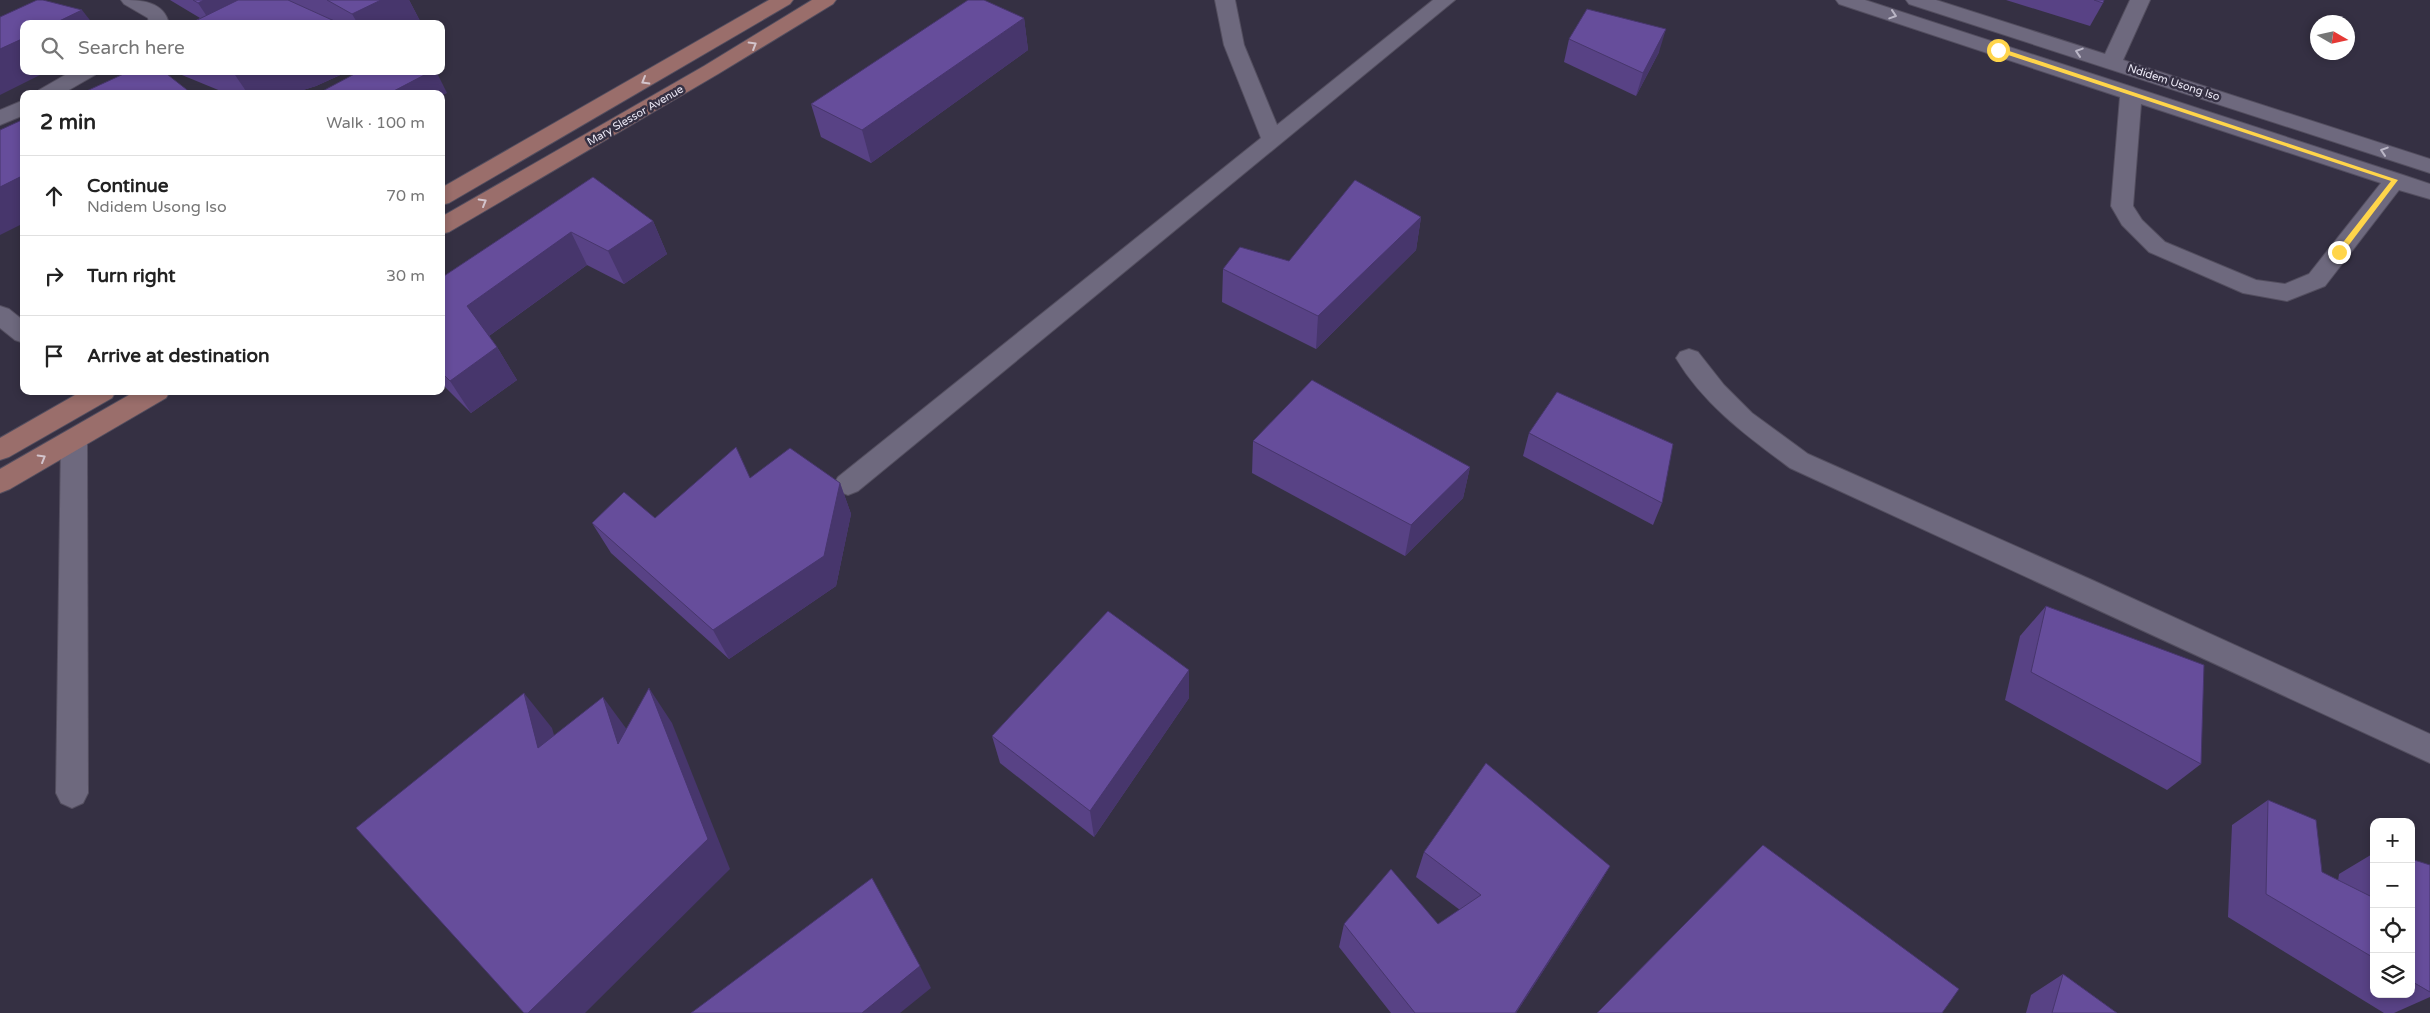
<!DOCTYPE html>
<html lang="en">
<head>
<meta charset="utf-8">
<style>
	:root { --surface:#fff; --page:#f2f2f2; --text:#222; --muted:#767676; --line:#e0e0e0 }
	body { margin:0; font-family:"Varela Round",sans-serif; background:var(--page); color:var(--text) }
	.controls { position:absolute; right:15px; bottom:15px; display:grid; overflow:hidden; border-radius:10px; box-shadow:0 2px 8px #0003 }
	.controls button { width:45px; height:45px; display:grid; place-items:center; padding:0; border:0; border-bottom:1px solid var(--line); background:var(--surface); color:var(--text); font:25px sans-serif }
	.compass { position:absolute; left:2310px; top:15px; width:45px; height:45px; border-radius:50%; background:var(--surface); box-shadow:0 2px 8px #0003; rotate:99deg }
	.stop { position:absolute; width:15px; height:15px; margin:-11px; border:4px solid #ffd54a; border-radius:50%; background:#fff }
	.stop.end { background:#ffd54a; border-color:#fff; box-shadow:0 1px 5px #0008 }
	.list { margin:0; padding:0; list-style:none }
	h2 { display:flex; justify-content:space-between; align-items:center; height:65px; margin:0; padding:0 20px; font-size:21px }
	h2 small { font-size:16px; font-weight:400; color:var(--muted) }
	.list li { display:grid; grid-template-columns:32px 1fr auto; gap:15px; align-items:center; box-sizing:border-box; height:80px; padding:0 20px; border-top:1px solid var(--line) }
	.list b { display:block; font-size:19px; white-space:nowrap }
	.list p { margin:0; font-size:16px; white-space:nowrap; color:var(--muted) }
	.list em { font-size:16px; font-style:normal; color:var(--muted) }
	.icon { flex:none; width:28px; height:28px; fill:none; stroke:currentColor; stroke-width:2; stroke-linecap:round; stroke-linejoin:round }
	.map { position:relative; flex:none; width:2430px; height:1013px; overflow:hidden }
	.search { position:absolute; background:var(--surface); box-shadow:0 2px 8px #0003; left:20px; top:20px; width:425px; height:55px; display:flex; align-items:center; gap:12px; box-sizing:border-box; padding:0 18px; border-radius:10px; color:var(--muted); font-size:19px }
	.panel { position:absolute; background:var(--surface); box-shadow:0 2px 8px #0003; left:20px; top:90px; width:425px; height:305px; border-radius:10px }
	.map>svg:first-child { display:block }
</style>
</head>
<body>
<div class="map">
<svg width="2430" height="1013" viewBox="0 0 2430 1013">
	<rect width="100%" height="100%" fill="#353043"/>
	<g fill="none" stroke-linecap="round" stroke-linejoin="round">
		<defs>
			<g id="minor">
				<path d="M 121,0 C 141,0 164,1 169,24 L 149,24 L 148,18 L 124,4 Z"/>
				<path d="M 1215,0 L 1235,0 L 1244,45 L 1277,125 L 1433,0 L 1455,0 L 858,491 L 848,495 L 838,491 L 834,484 L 838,477 L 1261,138 L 1224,45 Z"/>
				<path d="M 1836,0 L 1865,0 L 2403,175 L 2430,184 L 2430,199 L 2399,190 L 2325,286 L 2287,301 L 2243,293 L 2149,252 L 2122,225 L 2111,206 L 2120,97 L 1839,4 ZM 2141,104 L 2381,183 L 2309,274 L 2285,284 L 2256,280 L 2165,242 L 2142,220 L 2133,206 Z"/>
				<path d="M 1906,0 L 1936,0 L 2105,54 L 2130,0 L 2150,0 L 2123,60 L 2430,159 L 2430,173 L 1909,4 Z"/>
				<path d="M 72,71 L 98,71 L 95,75 L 62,94 L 36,94 L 39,90 Z"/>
				<path d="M 24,100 L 24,115 L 0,125 L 0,110 Z"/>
				<path d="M 0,306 L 9,309 L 24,321 L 24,343 L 15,340 L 0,328 Z"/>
				<path d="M 1689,349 L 1698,352 L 1724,385 L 1752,413 L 1808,454 L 2092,580 L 2430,734 L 2430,763 L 1790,468 C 1747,436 1704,405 1676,358 L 1680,352 Z"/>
				<path d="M 74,430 L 83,433 L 87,440 L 88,793 L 83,803 L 72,808 L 61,803 L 56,793 L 61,440 L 65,433 Z"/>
			</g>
			<g id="major">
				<path d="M 769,0 L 793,0 L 790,4 L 449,203 L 441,205 L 441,188 Z"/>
				<path d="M 812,0 L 836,0 L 833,4 L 718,74 L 449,232 L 441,234 L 441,217 L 704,66 Z"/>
				<path d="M 82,391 L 116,391 L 112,398 L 9,457 L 0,460 L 0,438 Z"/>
				<path d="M 136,391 L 170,391 L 166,398 L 10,489 L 0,493 L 0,469 Z"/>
			</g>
		</defs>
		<use href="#minor" stroke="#534e5f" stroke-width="2"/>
		<use href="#major" stroke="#534e5f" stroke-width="2"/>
		<use href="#minor" fill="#6e697e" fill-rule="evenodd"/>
		<use href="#major" fill="#9a6e6b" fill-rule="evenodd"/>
	</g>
	<g fill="#584285">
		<path d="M 170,0 L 409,0 L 420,21 L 415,24 L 189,24 L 200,18 Z"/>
		<path d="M 2006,0 L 2104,0 L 2103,3 L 2090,26 Z"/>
		<path d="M 1024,18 L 1028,50 L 871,163 L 821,137 L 811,104 Z"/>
		<path d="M 1569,39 L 1659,52 L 1636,96 L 1564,62 Z"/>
		<path d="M 176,71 L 349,71 L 316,86 L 290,94 L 228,94 L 177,73 Z"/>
		<path d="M 593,177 L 653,221 L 667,254 L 624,284 L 587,265 L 489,336 L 497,347 L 517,380 L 471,413 L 441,383 L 441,278 Z"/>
		<path d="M 1421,217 L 1416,250 L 1316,349 L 1222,302 L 1223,269 L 1289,261 Z"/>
		<path d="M 1529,433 L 1662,503 L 1653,525 L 1523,456 Z"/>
		<path d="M 1253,441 L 1470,467 L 1463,498 L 1405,556 L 1252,473 Z"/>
		<path d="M 750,478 L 840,483 L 851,514 L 836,586 L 729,659 L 611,553 L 592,523 L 655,518 Z"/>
		<path d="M 2046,606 L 2201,764 L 2167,790 L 2005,700 L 2020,636 Z"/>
		<path d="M 1189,698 L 1094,837 L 1000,763 L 992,736 Z"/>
		<path d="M 2268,800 L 2322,872 L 2338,881 L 2339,874 L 2374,853 L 2374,994 L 2411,994 L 2411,981 L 2430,992 L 2430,997 L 2394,1013 L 2384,1013 L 2228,917 L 2232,825 Z"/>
		<path d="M 1424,852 L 1610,866 L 1595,891 L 1516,1013 L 1391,1013 L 1339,947 L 1344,924 L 1438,924 L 1460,910 L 1416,877 Z"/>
		<path d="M 2063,974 L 2117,1013 L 2026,1013 L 2031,995 Z"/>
	</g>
	<g fill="#47366c">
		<path d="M 204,0 L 266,0 L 212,24 L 198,3 Z"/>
		<path d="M 381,0 L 409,0 L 420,21 L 415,24 L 358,24 L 352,14 Z"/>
		<path d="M 82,10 L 93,24 L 53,24 Z"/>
		<path d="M 1024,18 L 1028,50 L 871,163 L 862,130 Z"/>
		<path d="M 1666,29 L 1659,52 L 1636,96 L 1643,73 Z"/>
		<path d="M 24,38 L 24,71 L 48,71 L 0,95 L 0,49 Z"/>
		<path d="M 235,71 L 349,71 L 316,86 L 290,94 L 248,94 L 233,72 Z"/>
		<path d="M 432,71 L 436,71 L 447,93 L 441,96 L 441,94 L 388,94 Z"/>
		<path d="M 24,175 L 24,223 L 0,235 L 0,187 Z"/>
		<path d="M 1421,217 L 1416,250 L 1316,349 L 1318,316 Z"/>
		<path d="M 653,221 L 667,254 L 624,284 L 608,251 Z"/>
		<path d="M 571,232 L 587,265 L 486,338 L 467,306 Z"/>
		<path d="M 497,347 L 517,380 L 471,413 L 450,381 Z"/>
		<path d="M 1470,467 L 1463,498 L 1405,556 L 1411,525 Z"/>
		<path d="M 840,483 L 851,514 L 836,586 L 729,659 L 713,630 Z"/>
		<path d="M 1189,670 L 1189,698 L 1094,837 L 1090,811 Z"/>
		<path d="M 649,688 L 672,723 L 730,869 L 585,1013 L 528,1013 Z"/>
		<path d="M 524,693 L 552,728 L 567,781 L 538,748 Z"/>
		<path d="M 603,697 L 628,731 L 618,744 Z"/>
		<path d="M 1610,866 L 1595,891 L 1516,1013 L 1515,1013 Z"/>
		<path d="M 920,966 L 931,988 L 900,1013 L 862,1013 Z"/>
	</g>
	<g fill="#664d9b" stroke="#47366c">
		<path d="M 37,0 L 43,0 L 82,10 L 53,24 L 24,24 L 24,38 L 0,49 L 0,17 Z"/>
		<path d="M 193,0 L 204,0 L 198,3 Z"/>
		<path d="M 238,0 L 288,0 L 341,24 L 189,24 Z"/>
		<path d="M 327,0 L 381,0 L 352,14 Z"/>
		<path d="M 968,0 L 984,0 L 1024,18 L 862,130 L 811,104 Z"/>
		<path d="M 2094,0 L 2104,0 L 2103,3 Z"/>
		<path d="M 1587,9 L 1666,29 L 1643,73 L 1569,39 Z"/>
		<path d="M 130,71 L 163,71 L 191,93 L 189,94 L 80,94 Z"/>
		<path d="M 360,71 L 432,71 L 388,94 L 317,94 Z"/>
		<path d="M 24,119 L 24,175 L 0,187 L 0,130 Z"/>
		<path d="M 593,177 L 653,221 L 608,251 L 571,232 L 467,306 L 497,347 L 450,381 L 441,372 L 441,278 Z"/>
		<path d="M 1355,180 L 1421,217 L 1318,316 L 1223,269 L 1240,247 L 1289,261 Z"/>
		<path d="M 1312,380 L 1470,467 L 1411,525 L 1253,441 Z"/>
		<path d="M 1557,392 L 1673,444 L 1662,503 L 1529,433 Z"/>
		<path d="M 736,447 L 750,478 L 790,448 L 840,483 L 824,556 L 713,630 L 592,523 L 624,492 L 655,518 Z"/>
		<path d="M 2046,606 L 2204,665 L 2201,764 L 2031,672 Z"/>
		<path d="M 1108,611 L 1189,670 L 1090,811 L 992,736 Z"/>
		<path d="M 649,688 L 708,839 L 528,1013 L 524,1013 L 356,828 L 524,693 L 538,748 L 603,697 L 618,744 Z"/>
		<path d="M 1486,763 L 1610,866 L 1515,1013 L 1415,1013 L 1344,924 L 1391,869 L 1438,924 L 1481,895 L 1424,852 Z"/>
		<path d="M 2268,800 L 2316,820 L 2322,872 L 2374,898 L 2374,958 L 2266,894 Z"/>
		<path d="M 1763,845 L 1959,989 L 1942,1013 L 1597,1013 Z"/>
		<path d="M 2411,859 L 2430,865 L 2430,992 L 2411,981 Z"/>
		<path d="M 872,878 L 920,966 L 862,1013 L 691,1013 Z"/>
		<path d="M 2063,974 L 2117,1013 L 2052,1013 Z"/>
	</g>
	<defs><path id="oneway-chevron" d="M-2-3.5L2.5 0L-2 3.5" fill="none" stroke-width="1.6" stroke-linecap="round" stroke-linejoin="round" transform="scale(1.25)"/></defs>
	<g stroke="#bab6c6">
		<use href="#oneway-chevron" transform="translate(1893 15) rotate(18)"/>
		<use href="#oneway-chevron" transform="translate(2079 52) rotate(-162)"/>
		<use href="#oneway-chevron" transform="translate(2384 151) rotate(-162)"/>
	</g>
	<g stroke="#d3c4cc">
		<use href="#oneway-chevron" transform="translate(753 45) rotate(-31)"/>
		<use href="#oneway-chevron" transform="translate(645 81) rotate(150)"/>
		<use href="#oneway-chevron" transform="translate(483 202) rotate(-30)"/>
		<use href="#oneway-chevron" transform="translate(42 458) rotate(-30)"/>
	</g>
	<path fill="#ffd54a" d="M 1996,48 L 2000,48 L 2398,180 L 2342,254 L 2337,254 L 2337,250 L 2391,181 L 1996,51 Z"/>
	<g text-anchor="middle" stroke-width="5" stroke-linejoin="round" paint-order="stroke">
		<g font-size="11" fill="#ece9f6" stroke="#353043">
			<text transform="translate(2174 82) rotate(18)" y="4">Ndidem Usong Iso</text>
			<text transform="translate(635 115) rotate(-30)" y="4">Mary Slessor Avenue</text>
		</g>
	</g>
</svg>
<div class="controls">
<button>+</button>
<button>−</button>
<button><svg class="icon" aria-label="locate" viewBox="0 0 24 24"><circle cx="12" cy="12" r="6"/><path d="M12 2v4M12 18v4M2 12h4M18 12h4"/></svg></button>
<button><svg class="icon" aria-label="layers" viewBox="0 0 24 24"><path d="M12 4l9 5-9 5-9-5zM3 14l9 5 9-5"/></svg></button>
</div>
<svg class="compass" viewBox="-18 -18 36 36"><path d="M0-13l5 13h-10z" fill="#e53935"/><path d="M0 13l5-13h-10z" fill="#767676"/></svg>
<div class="stop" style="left:1998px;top:50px"></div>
<div class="stop end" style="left:2339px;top:252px"></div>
<div class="search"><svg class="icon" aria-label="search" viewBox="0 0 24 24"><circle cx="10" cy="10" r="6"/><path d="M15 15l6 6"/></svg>Search here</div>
<section class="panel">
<h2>2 min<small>Walk · 100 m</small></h2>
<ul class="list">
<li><svg class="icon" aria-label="ahead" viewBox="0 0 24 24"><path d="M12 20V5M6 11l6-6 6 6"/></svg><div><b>Continue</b><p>Ndidem Usong Iso</p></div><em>70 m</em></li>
<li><svg class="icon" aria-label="right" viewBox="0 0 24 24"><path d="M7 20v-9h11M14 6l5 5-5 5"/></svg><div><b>Turn right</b></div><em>30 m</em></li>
<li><svg class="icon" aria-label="arrive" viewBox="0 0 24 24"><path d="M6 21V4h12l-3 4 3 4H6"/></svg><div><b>Arrive at destination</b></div></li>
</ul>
</section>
</div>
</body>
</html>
